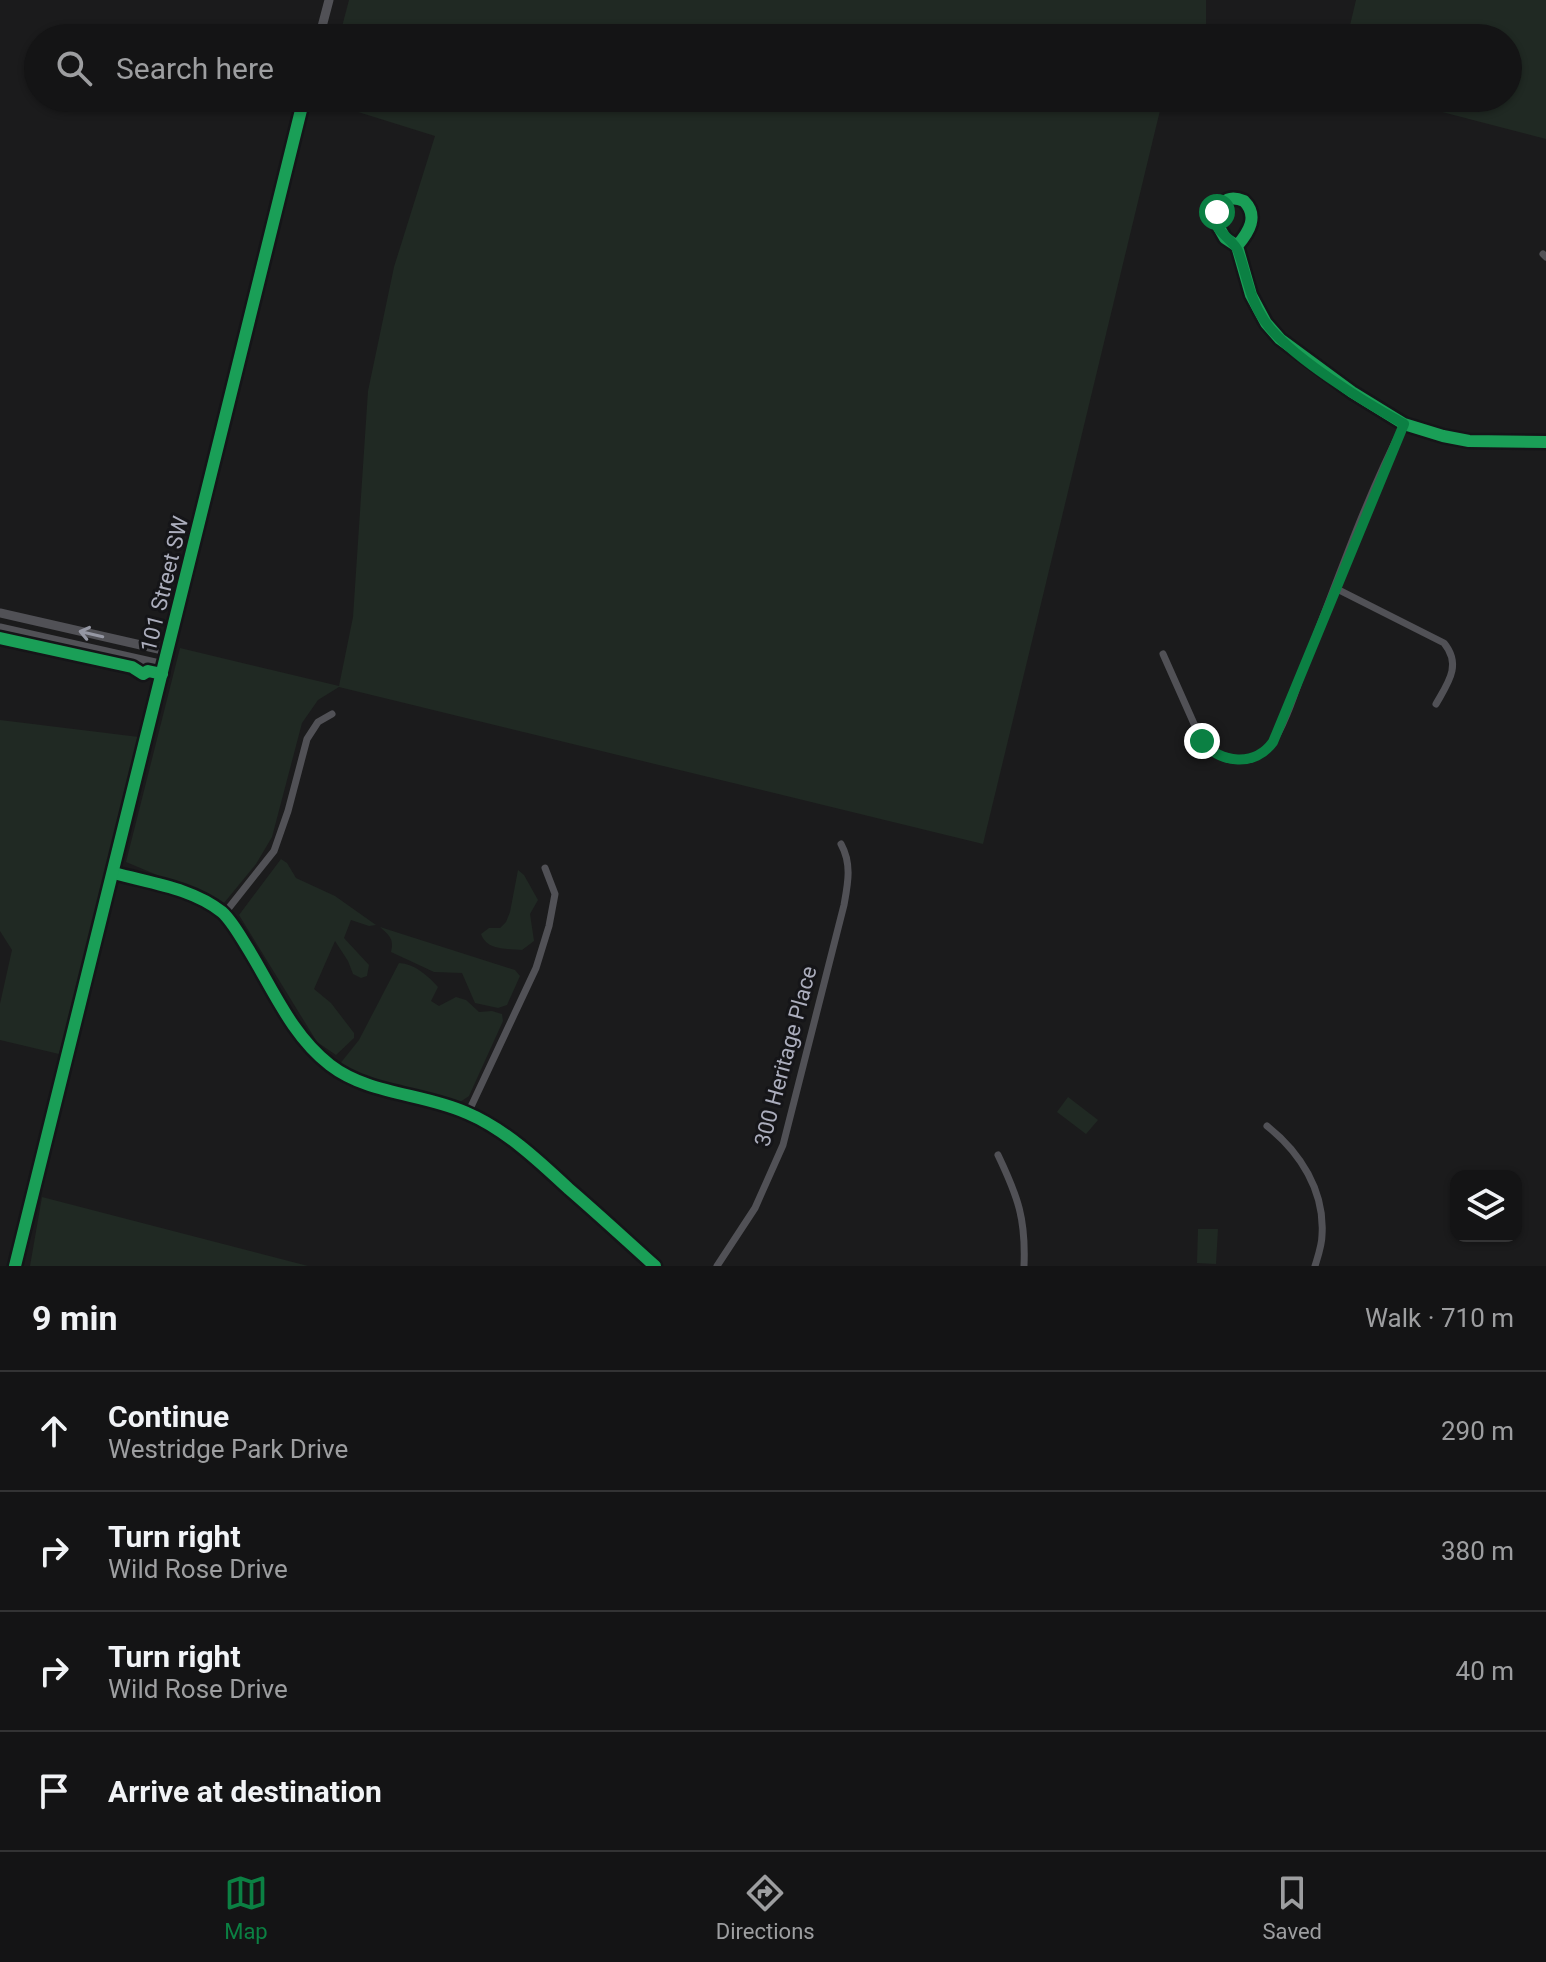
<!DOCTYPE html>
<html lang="en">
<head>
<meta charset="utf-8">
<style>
	:root { --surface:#141415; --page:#212122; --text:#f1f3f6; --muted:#9d9ea0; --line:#333334; --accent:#0b8043 }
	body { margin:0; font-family:Roboto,sans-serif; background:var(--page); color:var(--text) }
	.controls { position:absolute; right:24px; bottom:24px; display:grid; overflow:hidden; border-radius:16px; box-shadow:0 2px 6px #0004 }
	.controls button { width:72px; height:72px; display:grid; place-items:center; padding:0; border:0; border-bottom:2px solid var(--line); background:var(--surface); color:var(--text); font:40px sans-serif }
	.stop { position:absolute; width:24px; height:24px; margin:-18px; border:6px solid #0b8043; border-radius:50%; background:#fff }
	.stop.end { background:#0b8043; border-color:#fff; box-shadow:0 2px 8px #0008 }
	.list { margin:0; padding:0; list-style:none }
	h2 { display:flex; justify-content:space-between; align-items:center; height:104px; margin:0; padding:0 32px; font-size:34px }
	h2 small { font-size:26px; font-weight:400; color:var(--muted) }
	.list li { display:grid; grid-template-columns:52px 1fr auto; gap:24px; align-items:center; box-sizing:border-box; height:120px; padding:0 32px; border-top:2px solid var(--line) }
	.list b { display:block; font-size:30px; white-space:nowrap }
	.list p { margin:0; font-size:26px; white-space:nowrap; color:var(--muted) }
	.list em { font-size:26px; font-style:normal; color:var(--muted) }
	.icon { flex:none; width:44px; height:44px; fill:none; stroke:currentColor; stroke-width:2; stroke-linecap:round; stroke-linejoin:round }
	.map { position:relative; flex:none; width:1546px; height:1266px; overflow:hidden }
	.search { position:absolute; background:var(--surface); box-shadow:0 2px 6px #0004; left:24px; right:24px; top:24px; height:88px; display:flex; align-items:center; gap:20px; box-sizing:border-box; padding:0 28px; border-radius:44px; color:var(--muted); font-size:30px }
	.sheet { height:584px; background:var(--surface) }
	nav { display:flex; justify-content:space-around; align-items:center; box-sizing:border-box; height:112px; border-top:2px solid var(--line); background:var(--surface); font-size:22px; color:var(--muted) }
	nav a { display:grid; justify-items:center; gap:4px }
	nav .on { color:var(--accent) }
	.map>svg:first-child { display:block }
</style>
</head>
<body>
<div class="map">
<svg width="1546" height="1266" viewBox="0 0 1546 1266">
	<rect width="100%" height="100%" fill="#1b1b1c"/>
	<g fill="#202923">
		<path d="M 349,0 L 1206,0 L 1206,38 L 339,38 Z"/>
		<path d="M 1356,0 L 1546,0 L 1546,139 L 1388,98 L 1508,98 L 1508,38 L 1347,38 Z"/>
		<path d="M 324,98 L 1163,98 L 983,844 L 339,687 L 318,700 L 302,723 L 272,837 L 256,864 L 224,903 L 126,862 L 180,648 L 339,686 L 353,617 L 368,391 L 394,267 L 435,136 L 323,101 Z"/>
		<path d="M 0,720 L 139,737 L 59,1054 L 0,1040 L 0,1004 L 12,950 L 0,931 Z"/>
		<path d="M 281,859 L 287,863 L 296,878 L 335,896 L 376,925 L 369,926 L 351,920 L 344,938 L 369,965 L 367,976 L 361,978 L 353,974 L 348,961 L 335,941 L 314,989 L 331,1003 L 354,1033 L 354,1038 L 336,1055 L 317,1042 L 239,915 Z"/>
		<path d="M 518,870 L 524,875 L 538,900 L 530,914 L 534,941 L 522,950 C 507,948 487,951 481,934 L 489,928 L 500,928 L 506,922 L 510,912 Z"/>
		<path d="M 380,927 L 515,970 L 520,976 L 507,1005 L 498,1008 L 475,1003 L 462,973 L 434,972 L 391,952 C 394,939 390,936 380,927 Z"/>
		<path d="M 399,963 C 415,964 427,975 438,987 L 431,1001 L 439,1006 L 456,997 L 466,1000 L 479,1012 L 492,1011 L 502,1014 L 503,1021 L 469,1096 L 460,1102 L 373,1080 L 339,1065 L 359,1040 Z"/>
		<path d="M 1068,1097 L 1098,1120 L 1086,1134 L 1057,1112 Z"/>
		<path d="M 42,1197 L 308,1266 L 30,1266 Z"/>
		<path d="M 1198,1229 L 1218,1229 L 1216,1264 L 1197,1263 Z"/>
	</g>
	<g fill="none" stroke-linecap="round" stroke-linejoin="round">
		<g stroke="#515156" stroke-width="7">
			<path d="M 1237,246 C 1249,232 1259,216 1244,201 C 1225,193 1216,206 1217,224 L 1225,238 L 1237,246 L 1251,295 L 1266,323 L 1280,339 L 1352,392 L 1404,424 L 1443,436 L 1469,441 L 1546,442"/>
			<path d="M 1543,254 L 1546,257"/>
			<path d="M 1335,588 L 1444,643 C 1462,665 1448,683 1436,704"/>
			<path d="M 1163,654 L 1199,735 C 1213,761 1251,770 1270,746 C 1286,726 1299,680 1308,656 C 1338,579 1366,498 1404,424"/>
			<path d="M 114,873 C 150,883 192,888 222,912 C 232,921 240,936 247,947 C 272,987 291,1035 330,1065 C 369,1095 423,1093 467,1113 C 505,1129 539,1161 569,1189 C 598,1214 626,1240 655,1266"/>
			<path d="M 224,914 L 274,851 L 288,811 L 307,739 L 318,722 L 332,714"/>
			<path d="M 468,1113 L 536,968 L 549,926 L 555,894 L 545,868"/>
			<path d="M 1267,1126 C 1300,1152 1325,1191 1322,1235 C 1322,1245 1318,1256 1315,1266"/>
			<path d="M 998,1155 C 1018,1197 1026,1219 1024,1266"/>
			<path d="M 717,1266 L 755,1208 L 783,1145 L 844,905 C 848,883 852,864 841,844"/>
		</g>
		<g stroke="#515156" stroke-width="9">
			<path d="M 319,38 L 329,0"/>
			<path d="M 0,613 L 167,651"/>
			<path d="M 0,628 L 164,665"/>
			<path d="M 15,1266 L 304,98"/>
		</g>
		<defs>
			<g id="cycleway">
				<path d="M 1237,246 C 1249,232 1259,216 1244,201 C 1225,193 1216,206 1217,224 L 1225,238 L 1237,246 L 1251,295 L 1266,323 L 1280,339 L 1352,392 L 1404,424 L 1443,436 L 1469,441 L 1546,442"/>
				<path d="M 0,638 L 132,667 L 143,674 L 148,671 L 162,674"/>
				<path d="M 114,873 C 150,883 192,888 222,912 C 232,921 240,936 247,947 C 272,987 291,1035 330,1065 C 369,1095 423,1093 467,1113 C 505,1129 539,1161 569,1189 C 598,1214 626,1240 655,1266"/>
				<path d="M 15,1266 L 304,98"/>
			</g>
		</defs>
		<use href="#cycleway" stroke="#151518" stroke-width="17"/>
		<use href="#cycleway" stroke="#1a9f57" stroke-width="12"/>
	</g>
	<defs><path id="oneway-shaft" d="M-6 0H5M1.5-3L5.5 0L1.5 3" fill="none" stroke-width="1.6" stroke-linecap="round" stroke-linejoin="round" transform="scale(2)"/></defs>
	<use stroke="#9597a3" href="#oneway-shaft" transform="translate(91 634) rotate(-167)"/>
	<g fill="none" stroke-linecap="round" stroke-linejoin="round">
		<path stroke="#0b8043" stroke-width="10" d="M 1202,741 C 1221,764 1255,767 1273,742 L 1404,424 C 1366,403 1287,355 1264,320 C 1249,298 1247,275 1238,251 C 1235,243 1224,236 1218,228 L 1217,212"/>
	</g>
	<g text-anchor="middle" stroke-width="6" stroke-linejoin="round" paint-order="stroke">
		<g font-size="22" fill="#acaebd" stroke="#151518">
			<text transform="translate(164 584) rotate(-76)" y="8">101 Street SW</text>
			<text transform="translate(785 1056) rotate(-75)" y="8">300 Heritage Place</text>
		</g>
	</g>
</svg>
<div class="controls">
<button><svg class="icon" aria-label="layers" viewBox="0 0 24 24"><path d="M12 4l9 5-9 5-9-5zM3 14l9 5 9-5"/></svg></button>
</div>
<div class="stop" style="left:1217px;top:212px"></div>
<div class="stop end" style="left:1202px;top:741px"></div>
<div class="search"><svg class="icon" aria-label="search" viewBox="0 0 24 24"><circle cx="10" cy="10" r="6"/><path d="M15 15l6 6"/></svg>Search here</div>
</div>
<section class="sheet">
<h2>9 min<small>Walk · 710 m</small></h2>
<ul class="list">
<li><svg class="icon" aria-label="ahead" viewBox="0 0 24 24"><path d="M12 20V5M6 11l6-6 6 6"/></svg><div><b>Continue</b><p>Westridge Park Drive</p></div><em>290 m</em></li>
<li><svg class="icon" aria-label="right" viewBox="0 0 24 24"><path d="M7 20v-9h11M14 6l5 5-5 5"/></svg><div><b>Turn right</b><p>Wild Rose Drive</p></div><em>380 m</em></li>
<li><svg class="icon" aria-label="right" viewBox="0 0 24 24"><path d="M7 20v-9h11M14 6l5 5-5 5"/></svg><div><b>Turn right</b><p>Wild Rose Drive</p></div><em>40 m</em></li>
<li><svg class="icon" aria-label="arrive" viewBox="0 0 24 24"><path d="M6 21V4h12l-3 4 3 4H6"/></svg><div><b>Arrive at destination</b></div></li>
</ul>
</section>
<nav>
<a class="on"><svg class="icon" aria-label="map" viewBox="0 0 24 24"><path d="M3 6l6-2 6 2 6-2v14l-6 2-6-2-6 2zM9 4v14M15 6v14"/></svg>Map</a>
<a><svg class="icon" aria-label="directions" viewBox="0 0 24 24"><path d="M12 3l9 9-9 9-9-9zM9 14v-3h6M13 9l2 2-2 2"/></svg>Directions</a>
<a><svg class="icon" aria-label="saved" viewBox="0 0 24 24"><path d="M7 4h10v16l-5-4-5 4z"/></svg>Saved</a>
</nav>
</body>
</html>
